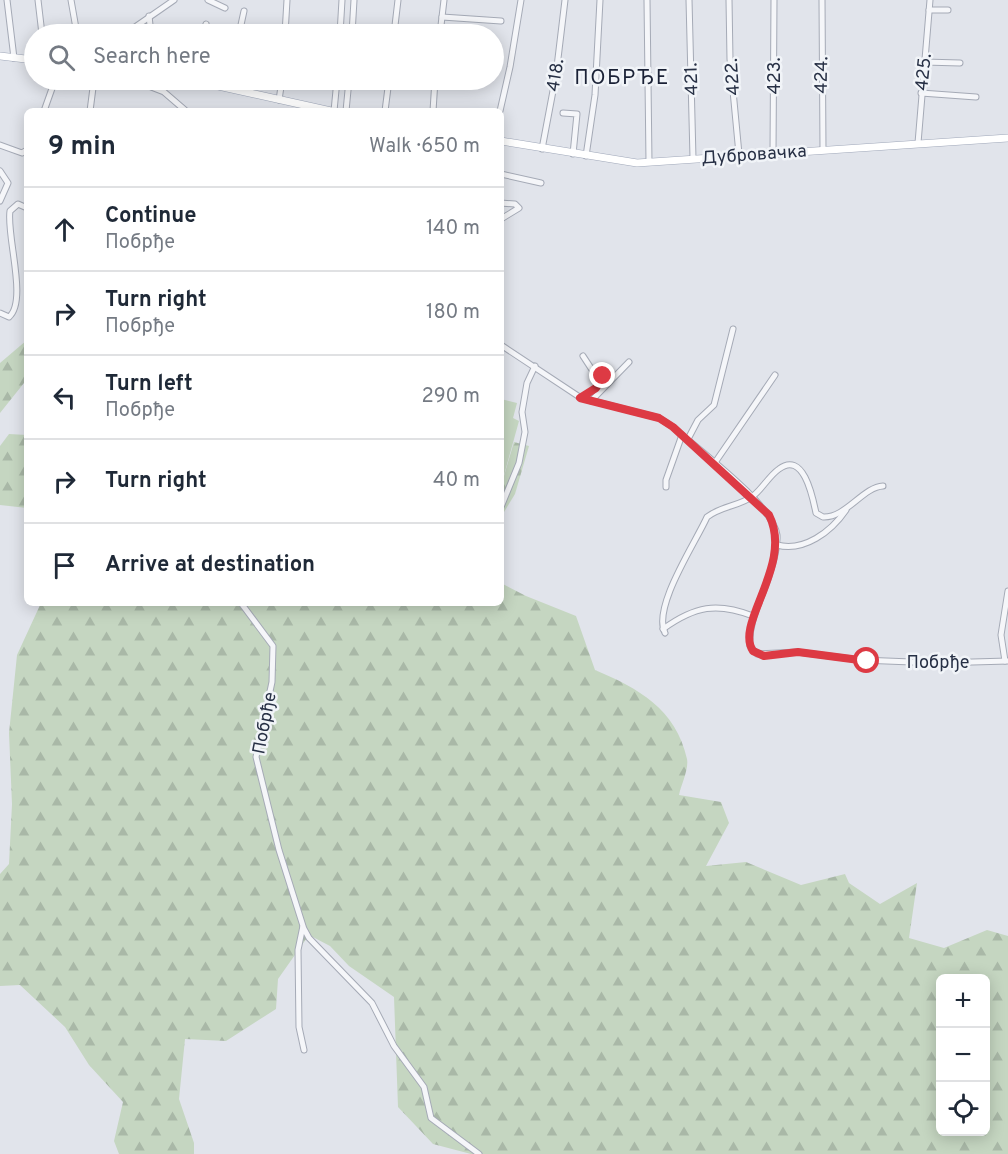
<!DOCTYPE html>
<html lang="en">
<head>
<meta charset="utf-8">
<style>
	:root { --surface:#fff; --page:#f2f2f3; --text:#1f2937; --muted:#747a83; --line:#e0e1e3 }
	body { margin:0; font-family:Overpass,sans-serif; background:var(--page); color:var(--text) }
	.controls { position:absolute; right:18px; bottom:18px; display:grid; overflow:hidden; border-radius:9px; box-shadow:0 3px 15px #0003 }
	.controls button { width:54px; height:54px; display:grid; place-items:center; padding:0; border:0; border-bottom:2px solid var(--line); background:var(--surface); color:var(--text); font:30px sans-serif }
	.stop { position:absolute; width:18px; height:18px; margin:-14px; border:4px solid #dd3a44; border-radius:50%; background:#fff }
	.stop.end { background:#dd3a44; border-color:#fff; box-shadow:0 2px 6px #0008 }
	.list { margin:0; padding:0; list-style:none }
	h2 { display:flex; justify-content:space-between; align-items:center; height:78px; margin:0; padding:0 24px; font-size:26px }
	h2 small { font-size:20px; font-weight:400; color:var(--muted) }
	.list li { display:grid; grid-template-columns:39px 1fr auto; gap:18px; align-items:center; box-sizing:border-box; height:84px; padding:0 24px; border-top:2px solid var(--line) }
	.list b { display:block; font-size:22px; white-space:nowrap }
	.list p { margin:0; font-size:20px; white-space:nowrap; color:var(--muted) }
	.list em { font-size:20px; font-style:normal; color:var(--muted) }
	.icon { flex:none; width:33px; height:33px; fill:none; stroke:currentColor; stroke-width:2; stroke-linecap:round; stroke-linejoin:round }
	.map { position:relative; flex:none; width:1008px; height:1154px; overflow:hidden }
	.search { position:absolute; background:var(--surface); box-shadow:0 3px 15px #0003; left:24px; top:24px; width:480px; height:66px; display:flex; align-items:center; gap:15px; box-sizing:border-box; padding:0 21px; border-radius:33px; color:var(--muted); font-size:22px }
	.panel { position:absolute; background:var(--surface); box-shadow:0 3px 15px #0003; left:24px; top:108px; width:480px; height:498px; border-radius:9px }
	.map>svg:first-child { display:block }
</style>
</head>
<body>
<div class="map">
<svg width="1008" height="1154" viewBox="0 0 1008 1154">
	<defs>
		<pattern id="forest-firs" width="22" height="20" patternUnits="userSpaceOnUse" patternTransform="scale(1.5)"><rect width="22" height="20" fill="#c5d6c1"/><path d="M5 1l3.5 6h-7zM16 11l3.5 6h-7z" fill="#a9b8a7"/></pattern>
	</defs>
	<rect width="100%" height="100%" fill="#e1e4eb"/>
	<path fill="#c5d6c1" d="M 501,399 L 517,403 L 513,418 L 519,421 L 501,486 Z"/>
	<g fill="url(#forest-firs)" fill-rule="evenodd">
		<path d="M 27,340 L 27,384 L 24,383 L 0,413 L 0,363 Z"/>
		<path d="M 9,434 L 27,435 L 27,508 L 0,505 L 0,446 Z"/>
		<path d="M 514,442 L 529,446 L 515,494 L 501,517 L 501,486 Z"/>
		<path d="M 501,583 L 526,596 L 576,616 L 595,670 C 638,688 676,709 687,759 C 689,769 681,785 679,795 L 721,802 L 729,823 L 706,866 L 746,862 L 801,885 L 845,874 L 849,883 L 880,904 L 917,883 L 909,938 L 944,948 L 987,930 L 1008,936 L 1008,1154 L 471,1154 L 433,1144 L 398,1107 L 394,997 L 349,966 L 330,946 L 309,935 L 278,979 L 276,1009 L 226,1041 L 185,1039 L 179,1099 L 194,1143 L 194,1154 L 119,1154 L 114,1141 L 123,1102 L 89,1065 L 65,1027 L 20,985 L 0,986 L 0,874 L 9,864 L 12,804 L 9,733 L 17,655 L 41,603 L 501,603 ZM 940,978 L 986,978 L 986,1132 L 940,1132 Z"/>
	</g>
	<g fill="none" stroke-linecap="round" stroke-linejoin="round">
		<defs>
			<g id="minor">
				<path d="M 7,0 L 14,58"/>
				<path d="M 38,0 L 42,34"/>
				<path d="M 71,0 L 77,34"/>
				<path d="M 208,0 L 225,8"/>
				<path d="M 647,0 L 649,162"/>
				<path d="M 689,0 L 693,158"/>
				<path d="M 729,0 L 730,59 L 739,154"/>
				<path d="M 822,0 L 823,149"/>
				<path d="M 929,10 L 948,10"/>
				<path d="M 149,16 L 151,34"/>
				<path d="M 442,17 L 501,21"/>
				<path d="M 125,34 L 174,0"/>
				<path d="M 203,34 L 206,24"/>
				<path d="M 239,34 L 244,11"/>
				<path d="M 285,34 L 287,0"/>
				<path d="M 340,34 L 342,0"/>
				<path d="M 352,34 L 354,0"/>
				<path d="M 394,34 L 398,0"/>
				<path d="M 440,34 L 444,0"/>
				<path d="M 924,62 L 960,63"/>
				<path d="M 133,80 L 164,92 L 186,111"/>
				<path d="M 921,93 L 976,97"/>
				<path d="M 279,100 L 282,80"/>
				<path d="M 44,111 L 55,80"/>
				<path d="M 90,111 L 94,80"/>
				<path d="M 334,111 L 337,80"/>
				<path d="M 346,111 L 349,80"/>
				<path d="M 385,111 L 389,80"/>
				<path d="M 433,111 L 435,80"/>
				<path d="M 500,111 L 510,67 L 521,0"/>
				<path d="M 563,113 L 577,114 L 573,154"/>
				<path d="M 918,143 L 930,0"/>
				<path d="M 0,145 L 22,153 L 27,150"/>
				<path d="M 542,149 L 556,75 L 565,0"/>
				<path d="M 773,152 L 774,0"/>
				<path d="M 586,156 L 595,95 L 600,0"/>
				<path d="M 0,171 L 8,183 L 0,201"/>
				<path d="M 501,174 L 541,183"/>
				<path d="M 501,203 L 515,204 L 519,208 L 501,219"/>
				<path d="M 0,313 L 9,317 C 28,301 6,235 10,211 L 18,204 L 27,208"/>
				<path d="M 501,345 L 581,398 L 659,418 L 673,427 C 697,449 773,504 777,535 C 778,548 773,564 769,576 C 762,599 748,621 750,646 L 757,654 L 797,652 L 861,660 L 937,663 L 1008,661"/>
				<path d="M 583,356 L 600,382"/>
				<path d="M 581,398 L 596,389 L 605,366"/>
				<path d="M 591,401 L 629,362"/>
				<path d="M 688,439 L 698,420 L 714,405 L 733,329"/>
				<path d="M 714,464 L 775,375"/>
				<path d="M 666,487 L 666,480 L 682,435"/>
				<path d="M 501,507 L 519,463 L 525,432 L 522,412 L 527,383 L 535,366"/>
				<path d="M 777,545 C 804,552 831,532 846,510"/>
				<path d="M 241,603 L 273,646 L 272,682 L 256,757 L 279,850 L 303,926 L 298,950 L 299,1027 L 304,1050"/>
				<path d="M 663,629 C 695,606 717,602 753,616"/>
				<path d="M 665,633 C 652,607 696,542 707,517 C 721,506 740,506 753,496 C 763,488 769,476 779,469 C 804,450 813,499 816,513 L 823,517 C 846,518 863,487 883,486"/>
				<path d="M 1005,661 L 1001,635 L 1008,591"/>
				<path d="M 303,927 L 309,938 L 372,1003 L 394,1046 L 424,1087 L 431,1118 L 479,1154"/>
			</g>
			<g id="major">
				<path d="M 0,56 L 34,60"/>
				<path d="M 191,80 L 331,111"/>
				<path d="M 501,141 L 637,163 L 1008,138"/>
			</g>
		</defs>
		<use href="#minor" stroke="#a5aab6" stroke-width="7"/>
		<use href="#major" stroke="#9fa7b9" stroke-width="8"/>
		<use href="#minor" stroke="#f5f6f9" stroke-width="5"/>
		<use href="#major" stroke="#fff" stroke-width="7"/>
	</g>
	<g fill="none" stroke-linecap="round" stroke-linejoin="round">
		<path stroke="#dd3a44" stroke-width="8" d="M 603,376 L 596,388 L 580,398 L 659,418 L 673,427 L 769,515 C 794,565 734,623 753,651 L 764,656 L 798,652 L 867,661"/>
	</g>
	<g text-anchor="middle" stroke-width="5" stroke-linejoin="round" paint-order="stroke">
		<g font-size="18" fill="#273045" stroke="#f1f4f8">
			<text transform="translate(923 72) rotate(-84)" y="6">425.</text>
			<text transform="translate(555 75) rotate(-81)" y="6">418.</text>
			<text transform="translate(821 75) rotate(-89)" y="6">424.</text>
			<text transform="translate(774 76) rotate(-90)" y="6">423.</text>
			<text transform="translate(732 77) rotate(-94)" y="6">422.</text>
			<text transform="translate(691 79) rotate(-92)" y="6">421.</text>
			<text transform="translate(754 154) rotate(-4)" y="6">Дубровачка</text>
			<text x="938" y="668">Побрђе</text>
			<text transform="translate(264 723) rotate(-79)" y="6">Побрђе</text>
		</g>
		<g font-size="21" letter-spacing="1.5" fill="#1a2136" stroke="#f1f4f8">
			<text x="622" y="84">ПОБРЂЕ</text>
		</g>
	</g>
</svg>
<div class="controls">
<button>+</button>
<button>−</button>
<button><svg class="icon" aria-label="locate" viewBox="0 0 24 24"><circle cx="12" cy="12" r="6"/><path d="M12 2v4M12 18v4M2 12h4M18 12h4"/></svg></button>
</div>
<div class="stop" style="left:867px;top:661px"></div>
<div class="stop end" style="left:603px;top:376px"></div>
<div class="search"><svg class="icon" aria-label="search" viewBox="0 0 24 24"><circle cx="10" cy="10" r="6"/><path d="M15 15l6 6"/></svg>Search here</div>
<section class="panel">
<h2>9 min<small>Walk · 650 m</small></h2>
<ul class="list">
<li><svg class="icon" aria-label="ahead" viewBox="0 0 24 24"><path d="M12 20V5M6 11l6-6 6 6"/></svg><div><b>Continue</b><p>Побрђе</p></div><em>140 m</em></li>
<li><svg class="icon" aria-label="right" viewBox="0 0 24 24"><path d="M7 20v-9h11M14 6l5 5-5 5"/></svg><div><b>Turn right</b><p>Побрђе</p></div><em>180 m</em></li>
<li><svg class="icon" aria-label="left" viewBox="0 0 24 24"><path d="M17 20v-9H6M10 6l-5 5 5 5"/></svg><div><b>Turn left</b><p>Побрђе</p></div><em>290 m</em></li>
<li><svg class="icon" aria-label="right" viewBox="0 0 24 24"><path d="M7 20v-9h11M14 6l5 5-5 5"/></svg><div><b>Turn right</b></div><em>40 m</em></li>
<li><svg class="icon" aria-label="arrive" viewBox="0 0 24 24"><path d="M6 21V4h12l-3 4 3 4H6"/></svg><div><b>Arrive at destination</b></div></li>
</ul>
</section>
</div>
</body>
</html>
